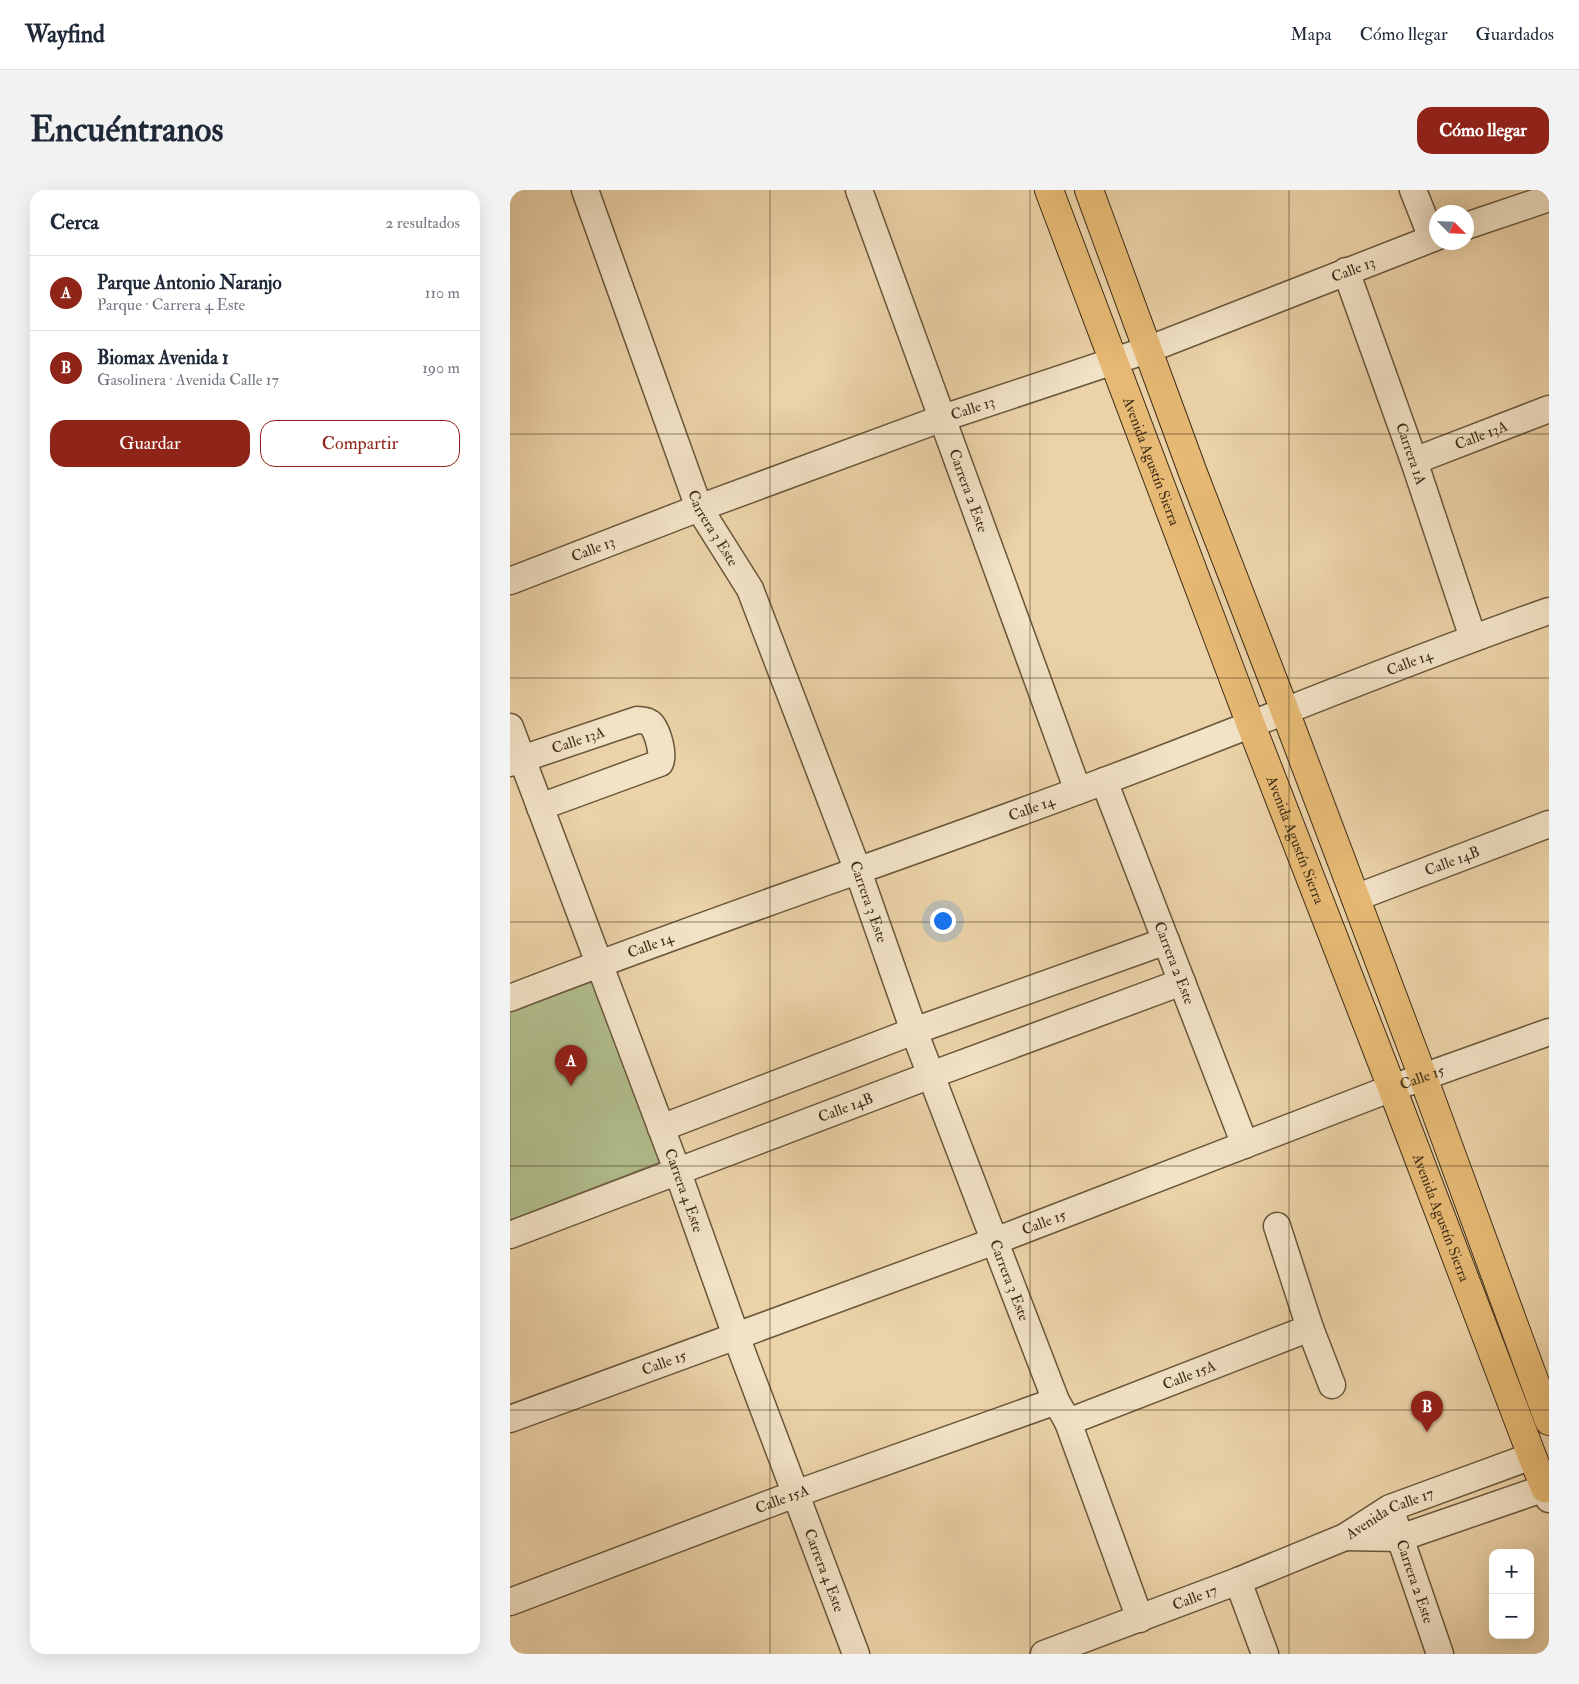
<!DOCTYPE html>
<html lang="es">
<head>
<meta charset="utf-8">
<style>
	:root { --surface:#fff; --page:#f2f2f3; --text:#1f2937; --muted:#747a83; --line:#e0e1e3; --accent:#8f2418 }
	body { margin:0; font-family:"IM FELL Double Pica",serif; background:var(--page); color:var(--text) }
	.controls { position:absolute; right:15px; bottom:15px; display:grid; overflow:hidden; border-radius:10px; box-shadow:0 5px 20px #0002 }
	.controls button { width:45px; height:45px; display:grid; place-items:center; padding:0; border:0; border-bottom:1px solid var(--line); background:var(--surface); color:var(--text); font:25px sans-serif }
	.compass { position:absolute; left:919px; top:15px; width:45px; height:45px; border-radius:50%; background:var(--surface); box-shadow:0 5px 20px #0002; rotate:114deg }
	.you { position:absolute; left:432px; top:730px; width:18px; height:18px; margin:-12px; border:4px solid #fff; border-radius:50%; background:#1a73e8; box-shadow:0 0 0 8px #1a73e833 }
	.badge { display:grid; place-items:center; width:32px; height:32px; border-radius:50%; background:var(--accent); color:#fff; font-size:16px; font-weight:700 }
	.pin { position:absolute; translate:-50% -41px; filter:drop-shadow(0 1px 2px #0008) }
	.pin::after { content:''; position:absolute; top:26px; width:18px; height:15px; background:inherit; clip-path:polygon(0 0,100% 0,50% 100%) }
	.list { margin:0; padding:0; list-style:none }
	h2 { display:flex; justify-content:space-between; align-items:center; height:65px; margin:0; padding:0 20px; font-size:21px }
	h2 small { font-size:16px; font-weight:400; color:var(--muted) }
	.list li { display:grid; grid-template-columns:32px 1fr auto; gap:15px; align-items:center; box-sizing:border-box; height:75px; padding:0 20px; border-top:1px solid var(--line) }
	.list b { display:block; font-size:19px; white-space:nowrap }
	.list p { margin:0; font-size:16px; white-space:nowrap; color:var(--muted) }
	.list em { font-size:16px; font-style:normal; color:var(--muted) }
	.actions { display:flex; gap:10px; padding:15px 20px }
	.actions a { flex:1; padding:11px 0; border:1px solid var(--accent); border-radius:15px; text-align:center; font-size:18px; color:var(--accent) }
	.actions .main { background:var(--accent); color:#fff }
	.map { position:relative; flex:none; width:1039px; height:1464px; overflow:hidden; border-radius:15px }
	header { display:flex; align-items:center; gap:30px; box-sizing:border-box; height:70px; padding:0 25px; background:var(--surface); border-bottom:1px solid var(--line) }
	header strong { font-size:24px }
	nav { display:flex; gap:28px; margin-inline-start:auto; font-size:18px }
	.intro { display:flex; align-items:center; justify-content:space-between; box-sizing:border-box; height:120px; padding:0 30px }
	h1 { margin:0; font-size:35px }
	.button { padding:12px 22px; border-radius:15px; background:var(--accent); color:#fff; font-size:18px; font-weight:700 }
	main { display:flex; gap:30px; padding:0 30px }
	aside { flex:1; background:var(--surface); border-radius:15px; box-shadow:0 5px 20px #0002 }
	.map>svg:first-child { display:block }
</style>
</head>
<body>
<header>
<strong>Wayfind</strong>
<nav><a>Mapa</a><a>Cómo llegar</a><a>Guardados</a></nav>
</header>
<div class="intro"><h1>Encuéntranos</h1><a class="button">Cómo llegar</a></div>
<main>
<aside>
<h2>Cerca<small>2 resultados</small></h2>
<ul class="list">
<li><span class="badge">A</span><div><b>Parque Antonio Naranjo</b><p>Parque · Carrera 4 Este</p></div><em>110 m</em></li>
<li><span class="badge">B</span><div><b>Biomax Avenida 1</b><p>Gasolinera · Avenida Calle 17</p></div><em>190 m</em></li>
</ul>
<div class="actions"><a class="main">Guardar</a><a>Compartir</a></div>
</aside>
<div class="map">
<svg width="1039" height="1464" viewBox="0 0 1039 1464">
	<rect width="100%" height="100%" fill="#ebd2a7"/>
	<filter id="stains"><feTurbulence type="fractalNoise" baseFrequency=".004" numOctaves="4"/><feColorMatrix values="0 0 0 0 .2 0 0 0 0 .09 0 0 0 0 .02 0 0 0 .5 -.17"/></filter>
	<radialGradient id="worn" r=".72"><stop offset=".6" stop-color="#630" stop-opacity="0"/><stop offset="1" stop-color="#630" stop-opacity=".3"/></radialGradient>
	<path fill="#b1bd8c" stroke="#787552" d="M 84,788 L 150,972 L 0,1030 L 0,821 Z"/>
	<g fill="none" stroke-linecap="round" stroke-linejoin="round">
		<defs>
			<g id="street">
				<path id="s1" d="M 75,0 L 189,318 L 240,399 L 348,681 L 404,841 L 546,1211 L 558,1232 L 630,1429"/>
				<path id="s2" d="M 349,0 L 568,601"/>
				<path d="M 903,0 L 922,48"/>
				<path d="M 956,36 L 1039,8"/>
				<path id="s3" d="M 836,81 L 904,271 L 963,448"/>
				<path id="s4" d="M 904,271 L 1039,219"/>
				<path id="s5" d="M 0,391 L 189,318 L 433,228 L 637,160 L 926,47"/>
				<path id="s6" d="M 0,537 L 167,980 L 226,1146 L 346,1464"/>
				<path id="s7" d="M 0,573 L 127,530 C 133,530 139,531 142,535 C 148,543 154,564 150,573 L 30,617"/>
				<path id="s8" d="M 594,591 L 735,955"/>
				<path id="s9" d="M 845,708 L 1039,634"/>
				<path id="s10" d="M 0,808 C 197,731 399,665 597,590 C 744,535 890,473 1039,421"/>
				<path d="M 151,938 L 404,841 L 656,751"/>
				<path d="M 767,1036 L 800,1138 L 822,1195"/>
				<path id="s11" d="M 0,1045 L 421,885 L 672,792"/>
				<path id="s12" d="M 0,1229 L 485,1051 L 882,898 L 1039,842"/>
				<path id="s13" d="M 558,1232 L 800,1138"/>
				<path id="s14" d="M 884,1330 L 930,1464"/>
				<path d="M 835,1347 L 890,1348 L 1035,1298 L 1039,1309"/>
				<path d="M 728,1391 L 755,1464"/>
				<path id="s15" d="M 0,1412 L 285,1304 L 546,1211"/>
				<path id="s16" d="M 534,1464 L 728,1391 L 835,1347 L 880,1318 L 1022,1266"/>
			</g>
			<g id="primary">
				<path id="s17" d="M 539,0 L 741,535 L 882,898 L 1022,1266 L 1035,1298 L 1039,1297"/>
				<path d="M 579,0 L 683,283 L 775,521 L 913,887 L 1039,1231"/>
			</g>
		</defs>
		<use href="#street" stroke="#69563b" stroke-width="29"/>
		<use href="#primary" stroke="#3e2d17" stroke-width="30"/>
		<use href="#street" stroke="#f2e2c6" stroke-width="26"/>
		<use href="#primary" stroke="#e6b974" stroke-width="28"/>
	</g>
	<path fill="none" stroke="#3e2d17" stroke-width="1" stroke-opacity="0.55" d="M 260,0 L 260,1464M 520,0 L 520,1464M 779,0 L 779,1464M 0,244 L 1039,244M 0,488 L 1039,488M 0,732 L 1039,732M 0,976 L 1039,976M 0,1220 L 1039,1220"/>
	<g text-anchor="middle" stroke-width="4" stroke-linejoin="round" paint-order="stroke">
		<g font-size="15" fill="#3e2d17" stroke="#f2e2c6">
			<text dy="5" stroke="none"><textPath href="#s5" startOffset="899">Calle 13</textPath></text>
			<text dy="5" stroke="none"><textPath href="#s5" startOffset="494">Calle 13</textPath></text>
			<text dy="5" stroke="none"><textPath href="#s4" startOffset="72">Calle 13A</textPath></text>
			<text dy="5" stroke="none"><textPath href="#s3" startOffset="194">Carrera 1A</textPath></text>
			<text dy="5" stroke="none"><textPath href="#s17" startOffset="290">Avenida Agustín Sierra</textPath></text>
			<text dy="5" stroke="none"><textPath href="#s2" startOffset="320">Carrera 2 Este</textPath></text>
			<text dy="5" stroke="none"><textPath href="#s1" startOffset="362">Carrera 3 Este</textPath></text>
			<text dy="5" stroke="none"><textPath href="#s5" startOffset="89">Calle 13</textPath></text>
			<text dy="5" stroke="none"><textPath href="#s10" startOffset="960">Calle 14</textPath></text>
			<text dy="5" stroke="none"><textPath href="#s7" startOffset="72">Calle 13A</textPath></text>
			<text dy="5" stroke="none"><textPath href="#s10" startOffset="555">Calle 14</textPath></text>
			<text dy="5" stroke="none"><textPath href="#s17" startOffset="695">Avenida Agustín Sierra</textPath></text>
			<text dy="5" stroke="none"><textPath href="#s9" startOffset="104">Calle 14B</textPath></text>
			<text dy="5" stroke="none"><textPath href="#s1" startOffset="768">Carrera 3 Este</textPath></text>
			<text dy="5" stroke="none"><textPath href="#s10" startOffset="150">Calle 14</textPath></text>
			<text dy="5" stroke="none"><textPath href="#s8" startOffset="195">Carrera 2 Este</textPath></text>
			<text dy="5" stroke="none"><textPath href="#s12" startOffset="974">Calle 15</textPath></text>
			<text dy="5" stroke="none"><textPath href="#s11" startOffset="359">Calle 14B</textPath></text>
			<text dy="5" stroke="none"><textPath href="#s6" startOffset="495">Carrera 4 Este</textPath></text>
			<text dy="5" stroke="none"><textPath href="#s17" startOffset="1100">Avenida Agustín Sierra</textPath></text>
			<text dy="5" stroke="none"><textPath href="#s12" startOffset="569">Calle 15</textPath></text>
			<text dy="5" stroke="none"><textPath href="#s1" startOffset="1172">Carrera 3 Este</textPath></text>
			<text dy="5" stroke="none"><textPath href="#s12" startOffset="164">Calle 15</textPath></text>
			<text dy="5" stroke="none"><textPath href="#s13" startOffset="130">Calle 15A</textPath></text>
			<text dy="5" stroke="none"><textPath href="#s15" startOffset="291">Calle 15A</textPath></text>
			<text dy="5" stroke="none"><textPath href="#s16" startOffset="374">Avenida Calle 17</textPath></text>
			<text dy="5" stroke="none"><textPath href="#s6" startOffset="900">Carrera 4 Este</textPath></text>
			<text dy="5" stroke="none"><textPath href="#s14" startOffset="65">Carrera 2 Este</textPath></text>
			<text dy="5" stroke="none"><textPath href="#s16" startOffset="161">Calle 17</textPath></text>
		</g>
	</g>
	<rect width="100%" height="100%" filter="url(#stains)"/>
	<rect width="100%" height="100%" fill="url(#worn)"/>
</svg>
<div class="controls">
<button>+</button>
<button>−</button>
</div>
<svg class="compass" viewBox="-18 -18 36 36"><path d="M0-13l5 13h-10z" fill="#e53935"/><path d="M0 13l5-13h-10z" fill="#747a83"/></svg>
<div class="you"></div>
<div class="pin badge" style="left:61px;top:896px">A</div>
<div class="pin badge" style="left:917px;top:1242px">B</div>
</div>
</main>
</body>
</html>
